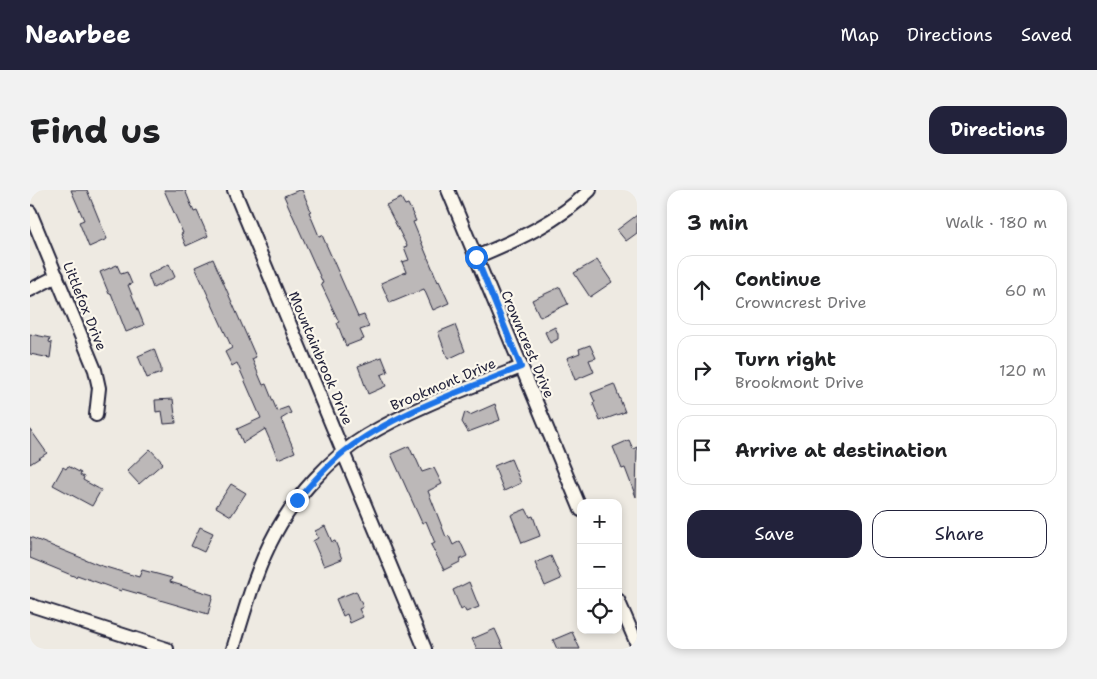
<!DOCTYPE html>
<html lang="en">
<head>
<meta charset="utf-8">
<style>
	:root { --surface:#fff; --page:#f2f2f2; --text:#202124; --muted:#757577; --line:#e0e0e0; --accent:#22223b }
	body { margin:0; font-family:"Shantell Sans",sans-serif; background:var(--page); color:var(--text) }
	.controls { position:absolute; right:15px; bottom:15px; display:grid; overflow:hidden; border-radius:10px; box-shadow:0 2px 8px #0003 }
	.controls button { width:45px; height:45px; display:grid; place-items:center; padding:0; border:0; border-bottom:1px solid var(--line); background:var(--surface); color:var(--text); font:25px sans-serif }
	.stop { position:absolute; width:15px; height:15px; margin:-11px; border:4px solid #1a73e8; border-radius:50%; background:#fff }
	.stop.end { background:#1a73e8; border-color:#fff; box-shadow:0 1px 5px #0008 }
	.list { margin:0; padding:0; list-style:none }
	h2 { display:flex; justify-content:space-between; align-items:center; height:65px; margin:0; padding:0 20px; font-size:21px }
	h2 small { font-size:16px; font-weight:400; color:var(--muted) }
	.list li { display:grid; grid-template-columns:32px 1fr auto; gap:15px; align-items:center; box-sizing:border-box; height:70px; margin:0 10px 10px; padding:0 10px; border:1px solid var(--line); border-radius:15px }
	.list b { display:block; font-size:19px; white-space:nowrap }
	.list p { margin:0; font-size:16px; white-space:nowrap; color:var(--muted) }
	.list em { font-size:16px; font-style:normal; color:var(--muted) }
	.actions { display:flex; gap:10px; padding:15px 20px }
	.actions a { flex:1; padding:11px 0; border:1px solid var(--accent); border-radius:15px; text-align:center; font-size:18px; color:var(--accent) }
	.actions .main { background:var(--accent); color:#fff }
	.icon { flex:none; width:28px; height:28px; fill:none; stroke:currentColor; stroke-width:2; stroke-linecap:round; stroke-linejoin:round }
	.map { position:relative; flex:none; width:607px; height:459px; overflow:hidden; border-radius:15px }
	header { display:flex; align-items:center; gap:30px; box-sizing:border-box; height:70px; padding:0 25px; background:var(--accent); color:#fff }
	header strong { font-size:24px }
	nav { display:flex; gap:28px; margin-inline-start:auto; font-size:18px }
	.intro { display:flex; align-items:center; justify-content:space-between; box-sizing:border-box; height:120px; padding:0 30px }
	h1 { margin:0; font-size:35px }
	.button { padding:12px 22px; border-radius:15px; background:var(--accent); color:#fff; font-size:18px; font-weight:700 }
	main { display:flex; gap:30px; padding:0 30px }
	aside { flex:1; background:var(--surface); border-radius:15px; box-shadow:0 2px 8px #0003 }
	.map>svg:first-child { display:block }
</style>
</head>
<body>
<header>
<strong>Nearbee</strong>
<nav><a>Map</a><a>Directions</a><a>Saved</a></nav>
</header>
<div class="intro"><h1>Find us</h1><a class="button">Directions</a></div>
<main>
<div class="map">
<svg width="607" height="459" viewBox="0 0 607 459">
	<rect width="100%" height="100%" fill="#eeeae2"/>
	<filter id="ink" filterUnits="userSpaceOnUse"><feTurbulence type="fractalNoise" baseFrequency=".02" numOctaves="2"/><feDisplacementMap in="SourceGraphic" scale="10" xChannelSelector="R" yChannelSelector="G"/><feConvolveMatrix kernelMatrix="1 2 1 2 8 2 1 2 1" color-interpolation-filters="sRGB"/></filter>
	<g filter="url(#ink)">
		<g fill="#bcb8b8" stroke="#22223b">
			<path d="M 41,0 L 57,0 L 77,49 L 59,57 L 49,32 L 54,30 Z"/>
			<path d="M 134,0 L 155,0 L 164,22 L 167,21 L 178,46 L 156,56 L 151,44 L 153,43 Z"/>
			<path d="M 269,0 L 272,0 L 281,21 L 279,22 L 289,46 L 292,45 L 328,127 L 334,125 L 339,137 L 330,140 L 334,149 L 316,156 L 307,133 L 309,132 L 291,94 L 293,93 L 254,6 Z"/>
			<path d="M 371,8 L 375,15 L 378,14 L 386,31 L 383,32 L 408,92 L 409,91 L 419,113 L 403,120 L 394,99 L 360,113 L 351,93 L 376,82 L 372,72 L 379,70 L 374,57 L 377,56 L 356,15 Z"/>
			<path d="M 607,25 L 607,43 L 596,51 L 587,40 Z"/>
			<path d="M 183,69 L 226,167 L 222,169 L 233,195 L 236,194 L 247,221 L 258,217 L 261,223 L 251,229 L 265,262 L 248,269 L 235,239 L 213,253 L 207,239 L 231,228 L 207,173 L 202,176 L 195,162 L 202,158 L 165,77 Z"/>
			<path d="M 567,70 L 582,92 L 560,107 L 544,83 Z"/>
			<path d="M 139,74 L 145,87 L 123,98 L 118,85 Z"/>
			<path d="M 87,75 L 91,84 L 97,82 L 102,94 L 98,95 L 114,135 L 96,142 L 81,103 L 79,104 L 70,82 Z"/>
			<path d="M 530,97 L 538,114 L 510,127 L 502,110 Z"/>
			<path d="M 425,135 L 435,161 L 418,169 L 408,142 Z"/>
			<path d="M 525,137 L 528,144 L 528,149 L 520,153 L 515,142 Z"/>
			<path d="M 0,144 L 20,148 L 19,152 L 22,153 L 20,168 L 0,164 Z"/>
			<path d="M 560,155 L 566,168 L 559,170 L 564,182 L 545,190 L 537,168 L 550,163 L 549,159 Z"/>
			<path d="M 124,159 L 131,178 L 131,183 L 117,188 L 108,166 Z"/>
			<path d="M 352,167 L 358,182 L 351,185 L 356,196 L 338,204 L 328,176 Z"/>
			<path d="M 584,194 L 595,222 L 570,231 L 563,213 L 565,212 L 561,203 Z"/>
			<path d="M 143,209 L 146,233 L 134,234 L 132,221 L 126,222 L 125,210 Z"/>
			<path d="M 465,214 L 470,230 L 438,242 L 432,232 L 435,222 L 440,225 Z"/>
			<path d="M 0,239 L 17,263 L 0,274 Z"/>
			<path d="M 599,250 L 603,259 L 607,257 L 606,307 L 595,278 L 592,279 L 583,257 Z"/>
			<path d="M 379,256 L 383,265 L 384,264 L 392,282 L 404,278 L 412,294 L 398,301 L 416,347 L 419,346 L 423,355 L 430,351 L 437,366 L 429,370 L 430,372 L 414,380 L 401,355 L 405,353 L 396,331 L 392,333 L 361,264 Z"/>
			<path d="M 120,259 L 133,273 L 109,294 L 97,281 Z"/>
			<path d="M 481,269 L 491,293 L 474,301 L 464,276 Z"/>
			<path d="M 38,276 L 51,283 L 50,285 L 54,287 L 53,290 L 71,300 L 62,316 L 23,295 L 33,277 L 36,279 Z"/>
			<path d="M 201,294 L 216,303 L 201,326 L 186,317 Z"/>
			<path d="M 496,319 L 500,327 L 503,326 L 510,346 L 492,353 L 481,325 Z"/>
			<path d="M 295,336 L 302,352 L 305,351 L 312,369 L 294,376 L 283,351 L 288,348 L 285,341 Z"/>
			<path d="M 170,337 L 183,343 L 174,362 L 161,356 Z"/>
			<path d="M 0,347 L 69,375 L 109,387 L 112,380 L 142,388 L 140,392 L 183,405 L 178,424 L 92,399 L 91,401 L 47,385 L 46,387 L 22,377 L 0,368 Z"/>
			<path d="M 521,366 L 531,389 L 515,396 L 505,373 Z"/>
			<path d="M 439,392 L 449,417 L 436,422 L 434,418 L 431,420 L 423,400 Z"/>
			<path d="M 326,401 L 333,417 L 329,419 L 333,427 L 320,433 L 317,424 L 313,426 L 306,409 Z"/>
			<path d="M 465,439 L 474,459 L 447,459 L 442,449 Z"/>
			<path d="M 542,442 L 550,459 L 527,459 L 523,450 Z"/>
		</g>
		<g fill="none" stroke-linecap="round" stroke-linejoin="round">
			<defs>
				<g id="street">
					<path d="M 204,0 L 395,459"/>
					<path d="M 418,0 L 551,320"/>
					<path d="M 0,22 L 65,180 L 69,198 L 66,225"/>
					<path d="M 446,67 C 487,50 528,32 560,0"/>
					<path d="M 0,100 L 27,86"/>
					<path d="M 588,410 L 607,454"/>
					<path d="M 0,415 L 137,459"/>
					<path d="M 203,459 C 215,420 226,378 246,342 C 265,307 301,267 336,246 C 384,217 439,198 491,177"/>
				</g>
			</defs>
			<use href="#street" stroke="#22223b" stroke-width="16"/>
			<use href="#street" stroke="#fbf7ec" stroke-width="12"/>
		</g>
	</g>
	<g fill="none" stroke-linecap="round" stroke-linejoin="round" filter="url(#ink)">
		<path stroke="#1a73e8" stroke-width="6" d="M 267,310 C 282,293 297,275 315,261 C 364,223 434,200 491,177 L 446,67"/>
	</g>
	<g text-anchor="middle" stroke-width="4.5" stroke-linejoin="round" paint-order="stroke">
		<g font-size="14" fill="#22223b" stroke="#fbf7ec">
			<text transform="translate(55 116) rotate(68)" y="5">Littlefox Drive</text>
			<text transform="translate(498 154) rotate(67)" y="5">Crowncrest Drive</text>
			<text transform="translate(291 168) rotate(67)" y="5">Mountainbrook Drive</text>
			<text transform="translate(413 194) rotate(-23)" y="5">Brookmont Drive</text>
		</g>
	</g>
</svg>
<div class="controls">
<button>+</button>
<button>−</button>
<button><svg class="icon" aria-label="locate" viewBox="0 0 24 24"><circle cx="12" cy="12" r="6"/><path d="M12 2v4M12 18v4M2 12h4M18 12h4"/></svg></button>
</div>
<div class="stop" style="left:446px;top:67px"></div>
<div class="stop end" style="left:267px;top:310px"></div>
</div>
<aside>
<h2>3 min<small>Walk · 180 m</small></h2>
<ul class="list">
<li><svg class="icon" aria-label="ahead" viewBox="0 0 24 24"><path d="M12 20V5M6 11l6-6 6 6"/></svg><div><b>Continue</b><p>Crowncrest Drive</p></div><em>60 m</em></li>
<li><svg class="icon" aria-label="right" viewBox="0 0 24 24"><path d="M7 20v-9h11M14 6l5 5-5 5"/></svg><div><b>Turn right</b><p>Brookmont Drive</p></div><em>120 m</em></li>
<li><svg class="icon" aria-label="arrive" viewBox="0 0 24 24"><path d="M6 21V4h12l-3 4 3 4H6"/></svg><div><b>Arrive at destination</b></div></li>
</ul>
<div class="actions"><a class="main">Save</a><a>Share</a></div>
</aside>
</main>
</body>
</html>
